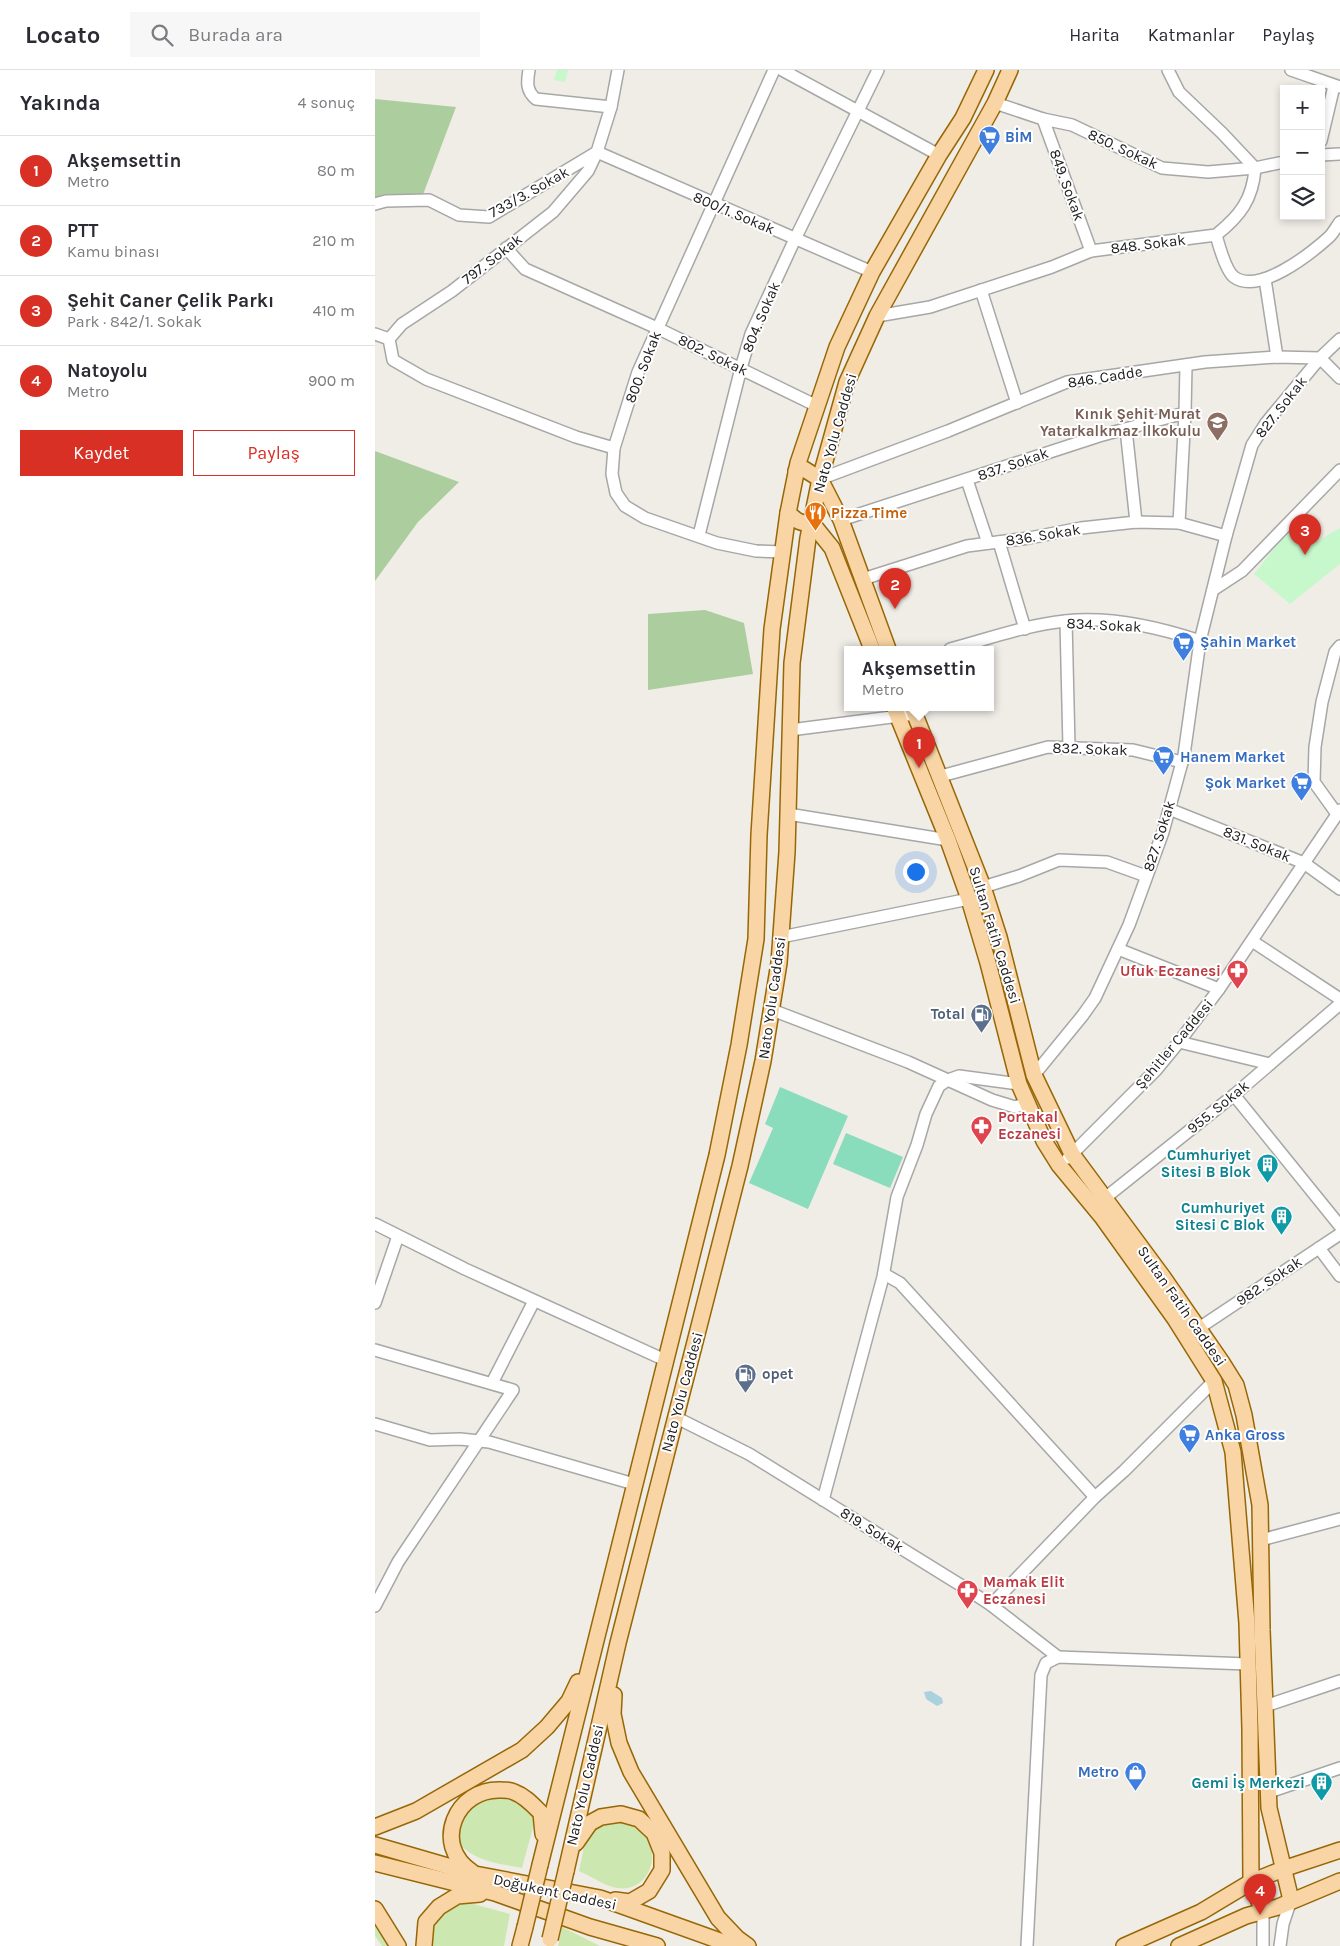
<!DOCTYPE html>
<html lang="tr">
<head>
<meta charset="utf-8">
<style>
	:root { --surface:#fff; --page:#f7f7f7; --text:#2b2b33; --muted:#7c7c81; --line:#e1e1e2; --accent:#d93025 }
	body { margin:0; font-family:Karla,sans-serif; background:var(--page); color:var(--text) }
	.controls { position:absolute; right:15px; top:15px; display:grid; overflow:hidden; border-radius:0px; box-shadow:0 2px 8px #0003 }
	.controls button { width:45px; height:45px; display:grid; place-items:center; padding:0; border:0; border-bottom:1px solid var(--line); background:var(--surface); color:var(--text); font:25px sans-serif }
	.you { position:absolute; left:540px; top:801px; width:18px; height:18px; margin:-12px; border:4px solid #fff; border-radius:50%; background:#1a73e8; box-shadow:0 0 0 8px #1a73e833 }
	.badge { display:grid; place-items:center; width:32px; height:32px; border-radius:50%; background:var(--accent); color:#fff; font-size:16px; font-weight:700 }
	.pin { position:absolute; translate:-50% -41px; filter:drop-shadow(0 1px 2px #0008) }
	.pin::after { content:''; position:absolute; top:26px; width:18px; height:15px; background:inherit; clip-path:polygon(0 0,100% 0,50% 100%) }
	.popup { position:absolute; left:469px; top:576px; width:150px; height:65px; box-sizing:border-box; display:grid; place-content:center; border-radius:0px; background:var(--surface); filter:drop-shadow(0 1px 4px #0005); font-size:16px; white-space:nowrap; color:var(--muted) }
	.popup b { font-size:19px; color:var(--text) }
	.popup::after { content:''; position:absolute; left:50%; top:100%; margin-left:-10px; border:10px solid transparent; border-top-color:var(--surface) }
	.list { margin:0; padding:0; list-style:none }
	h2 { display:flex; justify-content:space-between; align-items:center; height:65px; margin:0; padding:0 20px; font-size:21px }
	h2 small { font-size:16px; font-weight:400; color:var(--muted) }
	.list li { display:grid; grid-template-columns:32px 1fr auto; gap:15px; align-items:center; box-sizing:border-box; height:70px; padding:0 20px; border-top:1px solid var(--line) }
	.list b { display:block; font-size:19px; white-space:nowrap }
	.list p { margin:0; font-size:16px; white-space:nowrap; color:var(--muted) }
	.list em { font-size:16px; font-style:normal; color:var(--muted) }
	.actions { display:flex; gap:10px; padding:15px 20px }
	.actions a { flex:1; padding:11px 0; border:1px solid var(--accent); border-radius:0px; text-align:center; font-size:18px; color:var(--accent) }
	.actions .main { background:var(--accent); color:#fff }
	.icon { flex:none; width:28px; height:28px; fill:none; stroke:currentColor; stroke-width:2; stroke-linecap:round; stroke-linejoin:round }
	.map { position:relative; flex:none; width:965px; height:1876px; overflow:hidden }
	header { display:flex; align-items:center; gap:30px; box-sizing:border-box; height:70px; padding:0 25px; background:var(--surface); border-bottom:1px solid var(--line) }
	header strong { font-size:24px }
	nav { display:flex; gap:28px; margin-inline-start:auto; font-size:18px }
	.search { width:350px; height:45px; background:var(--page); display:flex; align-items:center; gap:12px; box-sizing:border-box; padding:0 18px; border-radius:0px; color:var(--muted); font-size:19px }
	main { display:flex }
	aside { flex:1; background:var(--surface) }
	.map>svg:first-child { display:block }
</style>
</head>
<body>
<header>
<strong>Locato</strong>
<div class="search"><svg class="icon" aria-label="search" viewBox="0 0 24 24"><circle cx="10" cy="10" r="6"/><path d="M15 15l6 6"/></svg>Burada ara</div>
<nav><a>Harita</a><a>Katmanlar</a><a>Paylaş</a></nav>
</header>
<main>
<aside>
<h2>Yakında<small>4 sonuç</small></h2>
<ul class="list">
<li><span class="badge">1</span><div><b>Akşemsettin</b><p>Metro</p></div><em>80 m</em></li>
<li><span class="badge">2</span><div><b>PTT</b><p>Kamu binası</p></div><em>210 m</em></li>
<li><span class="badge">3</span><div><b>Şehit Caner Çelik Parkı</b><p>Park · 842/1. Sokak</p></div><em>410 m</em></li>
<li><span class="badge">4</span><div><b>Natoyolu</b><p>Metro</p></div><em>900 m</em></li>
</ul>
<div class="actions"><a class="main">Kaydet</a><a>Paylaş</a></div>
</aside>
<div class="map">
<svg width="965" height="1876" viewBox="0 0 965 1876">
	<rect width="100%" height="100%" fill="#f0ede7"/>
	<g fill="#cce8b0">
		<path d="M 137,1725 L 155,1737 L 160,1750 L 147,1798 C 122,1793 99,1792 82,1771 C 87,1727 98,1729 137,1725 Z"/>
		<path d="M 241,1751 C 248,1752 257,1753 263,1758 C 290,1777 276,1823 243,1818 C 231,1817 216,1806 204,1801 L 212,1763 L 229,1752 Z"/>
		<path d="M 88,1831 L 135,1844 L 129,1876 L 57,1876 C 56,1845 63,1845 88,1831 Z"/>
		<path d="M 0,1839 L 23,1876 L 7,1876 L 0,1866 Z"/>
		<path d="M 187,1857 L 225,1876 L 183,1876 Z"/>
	</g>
	<g fill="#acce9e">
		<path d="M 0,29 L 81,37 L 46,130 L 0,134 Z"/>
		<path d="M 0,381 L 84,412 L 43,452 L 0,511 Z"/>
		<path d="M 330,540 L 369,553 L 378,604 L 273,620 L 273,544 Z"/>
	</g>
	<g fill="#c7f8cb">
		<path d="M 182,0 L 193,0 L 190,12 L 179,10 Z"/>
		<path d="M 923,448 L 939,473 L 965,458 L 965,494 L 915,534 L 879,504 Z"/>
	</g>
	<g fill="#89dcbc">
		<path d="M 405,1017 L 473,1046 L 433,1139 L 374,1113 L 398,1058 L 390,1054 Z"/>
		<path d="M 471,1063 L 528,1087 L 515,1118 L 458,1094 Z"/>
	</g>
	<path fill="#aad1dc" d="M 556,1621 L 567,1628 L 568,1633 L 562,1636 L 551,1629 L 549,1622 Z"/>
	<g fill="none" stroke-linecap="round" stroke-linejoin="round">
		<defs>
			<g id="minor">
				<path d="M 154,0 C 152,12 151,21 161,29 L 236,37"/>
				<path d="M 399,0 L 263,302 L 239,378 L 237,404 L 241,423 L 250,436 L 270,448 L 342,473 L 381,481 L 408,482"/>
				<path d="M 407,0 L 564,85"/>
				<path d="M 916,0 L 965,17"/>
				<path d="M 620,33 L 668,49 L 697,55 L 787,98 L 833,102 L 880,98 L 909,92"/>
				<path d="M 668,49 L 716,181"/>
				<path d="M 946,71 L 959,16"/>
				<path d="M 946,85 L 965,84"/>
				<path d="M 0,134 L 11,131 L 54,130 L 84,145 L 114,147 L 222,82 L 236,37 L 243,0"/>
				<path d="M 841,165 C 844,176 851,201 859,207 C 884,225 935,184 953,168 C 958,164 961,157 965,152"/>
				<path d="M 131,178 L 150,199 L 282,258 L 442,336"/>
				<path d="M 890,209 L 902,287"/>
				<path d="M 606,220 L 642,333"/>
				<path d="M 502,246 L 555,237 L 677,197 L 716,181 L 841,165 C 865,146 878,129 880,98 L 847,63 L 804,22 L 793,0"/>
				<path d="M 0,264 L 14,269"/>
				<path d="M 751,359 L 761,452"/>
				<path d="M 239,378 L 201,367 L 51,309 L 18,290 L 14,269 L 27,254 L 77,221 L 178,142 L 213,101 L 222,82 L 497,202"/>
				<path d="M 445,409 L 573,361 L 692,312 L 830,292 L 902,287 L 945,288 L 965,269"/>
				<path d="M 592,410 L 613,473"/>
				<path d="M 466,450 L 724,366 L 810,343"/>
				<path d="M 804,453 L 810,343 L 811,295"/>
				<path d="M 324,465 L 366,298 L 376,264 L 420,169 L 503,0"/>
				<path d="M 624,472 L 650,559"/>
				<path d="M 488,509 L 592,476 L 654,468 L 706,458 L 761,452 L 804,453 L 851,466"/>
				<path d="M 838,520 L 867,501 L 965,400"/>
				<path d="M 691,551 L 694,677"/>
				<path d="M 575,579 C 613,569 651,555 690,551 C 734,546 783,557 825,571"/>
				<path d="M 415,660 L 540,644"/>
				<path d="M 566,706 L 673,677 L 758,680 L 807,692"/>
				<path d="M 794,739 L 929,793 L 965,819"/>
				<path d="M 413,744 L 573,770"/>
				<path d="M 962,744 L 939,712 L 940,677 L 947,632 L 960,582 L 965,576"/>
				<path d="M 608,817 L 644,806 L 684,790 L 732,792 L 771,806"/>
				<path d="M 406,867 L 594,829"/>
				<path d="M 877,871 L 965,929"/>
				<path d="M 743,879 L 844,919"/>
				<path d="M 397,940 L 533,992 L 617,1030 L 640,1037 L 652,1033"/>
				<path d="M 804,972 L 895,994"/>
				<path d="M 659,1005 L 708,945 L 720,928 L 754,855 L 788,762 L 809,685 L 825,571 L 851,466 L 877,375 L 891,353 L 945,288 L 965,308"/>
				<path d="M 859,1025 L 965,1156"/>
				<path d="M 693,1088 L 781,1000 L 804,972 L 844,919 L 965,740"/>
				<path d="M 725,1132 L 859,1025 L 965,934"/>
				<path d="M 0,1154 L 90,1199 L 290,1290"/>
				<path d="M 944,1178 L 965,1206"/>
				<path d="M 509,1204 L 525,1213 L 720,1427"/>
				<path d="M 0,1233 L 23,1166"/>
				<path d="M 824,1258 L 965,1164"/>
				<path d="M 0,1280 L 138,1320 L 23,1492 L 0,1536"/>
				<path d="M 117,1313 L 159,1231"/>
				<path d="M 302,1348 L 374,1384 L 587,1516 L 616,1535 L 683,1587"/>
				<path d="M 0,1354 L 55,1370 L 85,1369 L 114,1372 L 259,1414"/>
				<path d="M 448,1430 L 508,1207 L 522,1127 L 542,1075 L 551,1044 L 564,1016 L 573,1010 L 584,1006 L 644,1014"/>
				<path d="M 886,1470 L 965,1449"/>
				<path d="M 616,1535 L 720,1427 L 749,1401 L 839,1311"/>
				<path d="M 890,1636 L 965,1611"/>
				<path d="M 894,1722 L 965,1698"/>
				<path d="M 888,1841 L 888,1876"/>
				<path d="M 652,1876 L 666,1605 L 671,1593 L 683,1587 L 873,1594"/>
				<path d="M 905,1876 L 908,1854 L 916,1830"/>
			</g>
			<g id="major">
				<path d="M 421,401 L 429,399 L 445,409 L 466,450 L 513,579"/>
				<path d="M 413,443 C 421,450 426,455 436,452 L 457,478 L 497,579"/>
				<path d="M 519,637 L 573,770 L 594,829 L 613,893 L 644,1014 L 669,1071 L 684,1095 L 727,1147 L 800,1249 L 839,1311 L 858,1382 L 872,1553 L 875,1659 L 876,1812 L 888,1841"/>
				<path d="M 537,637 L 608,817 L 624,867 L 659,1005 L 697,1084 L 788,1207 L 846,1291 L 861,1315 L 869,1345 L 885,1435 L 887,1560 L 894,1738 L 916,1830"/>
				<path d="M 239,1625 L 238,1644 L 244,1673 L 256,1702 L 343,1848 L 362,1868 L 373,1876"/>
				<path d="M 0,1757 L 41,1741 L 147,1680 L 172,1657 L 194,1631 L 203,1612"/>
				<path d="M 201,1773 L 215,1753 L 226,1747 L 246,1744 L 264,1749 L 279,1763 L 287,1783 L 287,1800 L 274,1821 L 255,1832 L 240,1830"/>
				<path d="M 0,1775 L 100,1804 L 225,1828 L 359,1876"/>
				<path d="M 0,1793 L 120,1823 L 215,1857 L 282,1876"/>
				<path d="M 165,1795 L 342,1085 L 364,975 L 381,869 L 384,765 L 397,559 L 413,443 L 423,393 L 462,277 L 497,202 L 564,85 L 588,48 L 611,0"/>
				<path d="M 191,1801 L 243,1573 L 365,1096 L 388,991 L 404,893 L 412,782 L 417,593 L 433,468 L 445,409 L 472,312 L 502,246 L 620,33 L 635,0"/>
				<path d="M 97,1802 C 56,1775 81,1717 127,1720 C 131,1720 135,1720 139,1722 C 150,1726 158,1735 166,1743 L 168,1764"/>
				<path d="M 0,1839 L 23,1876"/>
				<path d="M 49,1876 L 51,1852 L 64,1837 L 82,1826 L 105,1824"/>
				<path d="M 145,1876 L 150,1857"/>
				<path d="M 749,1876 L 826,1842 L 876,1812 L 908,1799 L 965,1780"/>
				<path d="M 804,1876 L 871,1846 L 903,1837 L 965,1811"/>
			</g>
		</defs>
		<use href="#minor" stroke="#a7a7a7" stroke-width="14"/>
		<use href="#major" stroke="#976705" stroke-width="18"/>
		<use href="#minor" stroke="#fff" stroke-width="11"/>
		<use href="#major" stroke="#f9d4a4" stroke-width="15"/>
		<defs>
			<g id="major-bridge">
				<path d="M 150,1857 L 165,1795"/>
				<path d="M 175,1869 L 191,1801"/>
			</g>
		</defs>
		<use href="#major-bridge" stroke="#976705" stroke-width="18" stroke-linecap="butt"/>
		<use href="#major-bridge" stroke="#f9d4a4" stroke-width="15"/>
	</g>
	<defs>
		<symbol id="supermarket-pin" viewBox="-11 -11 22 30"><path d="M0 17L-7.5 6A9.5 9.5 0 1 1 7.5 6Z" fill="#3f7fe0" stroke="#fff"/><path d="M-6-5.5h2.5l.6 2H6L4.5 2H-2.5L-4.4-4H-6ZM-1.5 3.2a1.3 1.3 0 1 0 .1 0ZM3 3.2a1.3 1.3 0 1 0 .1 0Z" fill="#fff"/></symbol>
		<symbol id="school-pin" viewBox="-11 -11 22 30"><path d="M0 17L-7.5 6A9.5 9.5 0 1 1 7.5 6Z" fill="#8d6e63" stroke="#fff"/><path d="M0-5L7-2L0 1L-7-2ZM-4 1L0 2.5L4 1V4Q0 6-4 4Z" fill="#fff"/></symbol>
		<symbol id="restaurant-pin" viewBox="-11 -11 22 30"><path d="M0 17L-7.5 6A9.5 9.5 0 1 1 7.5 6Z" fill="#e8710a" stroke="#fff"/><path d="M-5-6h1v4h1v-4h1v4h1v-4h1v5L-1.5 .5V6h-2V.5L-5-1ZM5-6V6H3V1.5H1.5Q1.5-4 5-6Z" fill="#fff"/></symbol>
		<symbol id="pharmacy-pin" viewBox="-11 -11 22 30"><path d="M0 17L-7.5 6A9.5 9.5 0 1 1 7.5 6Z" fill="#e0444e" stroke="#fff"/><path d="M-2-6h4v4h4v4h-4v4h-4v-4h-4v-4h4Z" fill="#fff"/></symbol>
		<symbol id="fuel-pin" viewBox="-11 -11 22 30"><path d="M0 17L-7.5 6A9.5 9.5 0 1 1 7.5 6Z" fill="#5c6f8a" stroke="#fff"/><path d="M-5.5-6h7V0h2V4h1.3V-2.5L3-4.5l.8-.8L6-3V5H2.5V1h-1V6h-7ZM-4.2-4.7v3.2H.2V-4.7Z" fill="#fff"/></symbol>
		<symbol id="building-pin" viewBox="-11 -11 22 30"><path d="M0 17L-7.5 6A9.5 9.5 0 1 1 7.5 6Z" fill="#0f9aa8" stroke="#fff"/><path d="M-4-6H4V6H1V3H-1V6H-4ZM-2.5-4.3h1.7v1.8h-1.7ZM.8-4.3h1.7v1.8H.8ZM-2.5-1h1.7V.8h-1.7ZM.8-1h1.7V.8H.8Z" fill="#fff"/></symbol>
		<symbol id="shop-pin" viewBox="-11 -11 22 30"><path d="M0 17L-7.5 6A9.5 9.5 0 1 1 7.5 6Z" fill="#3f7fe0" stroke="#fff"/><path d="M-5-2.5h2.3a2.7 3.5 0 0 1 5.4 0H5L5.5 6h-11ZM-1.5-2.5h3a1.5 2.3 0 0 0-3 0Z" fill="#fff"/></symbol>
	</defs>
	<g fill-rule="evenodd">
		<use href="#supermarket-pin" x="602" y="54" width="25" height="34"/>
		<use href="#school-pin" x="830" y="340" width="25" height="34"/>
		<use href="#restaurant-pin" x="428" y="430" width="25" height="34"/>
		<use href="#supermarket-pin" x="796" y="560" width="25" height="34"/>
		<use href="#supermarket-pin" x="776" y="674" width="25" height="34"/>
		<use href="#supermarket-pin" x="914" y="700" width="25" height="34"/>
		<use href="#pharmacy-pin" x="850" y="888" width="25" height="34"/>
		<use href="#fuel-pin" x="594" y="932" width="25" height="34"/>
		<use href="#pharmacy-pin" x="594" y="1044" width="25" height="34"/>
		<use href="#building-pin" x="880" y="1082" width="25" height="34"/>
		<use href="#building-pin" x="894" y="1134" width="25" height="34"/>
		<use href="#fuel-pin" x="358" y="1292" width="25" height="34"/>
		<use href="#supermarket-pin" x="802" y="1352" width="25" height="34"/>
		<use href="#pharmacy-pin" x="580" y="1508" width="25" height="34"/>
		<use href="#shop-pin" x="748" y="1690" width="25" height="34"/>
		<use href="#building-pin" x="934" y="1700" width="25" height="34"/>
	</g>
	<g text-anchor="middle" stroke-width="4" stroke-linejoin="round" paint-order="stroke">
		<g font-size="15" font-weight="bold" fill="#366cbe" stroke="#fff" text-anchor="start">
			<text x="630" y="72">BİM</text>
			<text x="825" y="577">Şahin Market</text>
			<text x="805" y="692">Hanem Market</text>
			<text x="911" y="718" text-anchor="end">Şok Market</text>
			<text x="830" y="1370">Anka Gross</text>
			<text x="744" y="1707" text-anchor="end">Metro</text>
		</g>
		<g font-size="15" fill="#202020" stroke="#fff">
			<text transform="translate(748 79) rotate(25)" y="5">850. Sokak</text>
			<text transform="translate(692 115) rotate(70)" y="5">849. Sokak</text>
			<text transform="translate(154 122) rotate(-29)" y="5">733/3. Sokak</text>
			<text transform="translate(359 143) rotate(23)" y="5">800/1. Sokak</text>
			<text transform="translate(773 174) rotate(-7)" y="5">848. Sokak</text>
			<text transform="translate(117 189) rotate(-38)" y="5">797. Sokak</text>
			<text transform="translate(386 247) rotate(-67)" y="5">804. Sokak</text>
			<text transform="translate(338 285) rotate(26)" y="5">802. Sokak</text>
			<text transform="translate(268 297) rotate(-69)" y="5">800. Sokak</text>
			<text transform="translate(730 307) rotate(-9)" y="5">846. Cadde</text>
			<text transform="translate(906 337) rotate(-52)" y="5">827. Sokak</text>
			<text transform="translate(460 363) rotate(-74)" y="5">Nato Yolu Caddesi</text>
			<text transform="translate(638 394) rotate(-19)" y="5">837. Sokak</text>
			<text transform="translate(668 465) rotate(-9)" y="5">836. Sokak</text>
			<text transform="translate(729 555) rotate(3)" y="5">834. Sokak</text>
			<text transform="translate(715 679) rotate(2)" y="5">832. Sokak</text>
			<text transform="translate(784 766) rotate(-72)" y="5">827. Sokak</text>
			<text transform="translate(882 774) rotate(22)" y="5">831. Sokak</text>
			<text transform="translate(620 865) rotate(73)" y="5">Sultan Fatih Caddesi</text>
			<text transform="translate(397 928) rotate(-82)" y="5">Nato Yolu Caddesi</text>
			<text transform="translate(799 974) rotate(-50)" y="5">Şehitler Caddesi</text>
			<text transform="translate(843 1037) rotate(-39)" y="5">955. Sokak</text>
			<text transform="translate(894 1211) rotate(-34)" y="5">982. Sokak</text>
			<text transform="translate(807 1236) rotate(55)" y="5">Sultan Fatih Caddesi</text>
			<text transform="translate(307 1322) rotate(-75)" y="5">Nato Yolu Caddesi</text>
			<text transform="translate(497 1460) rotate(32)" y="5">819. Sokak</text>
			<text transform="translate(210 1715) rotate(-77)" y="5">Nato Yolu Caddesi</text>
			<text transform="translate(180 1822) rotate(12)" y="5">Doğukent Caddesi</text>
		</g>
		<g font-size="15" font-weight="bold" fill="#785e54" stroke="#fff" text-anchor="end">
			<text x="826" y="349">Kınık Şehit Murat<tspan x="826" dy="17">Yatarkalkmaz İlkokulu</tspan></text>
		</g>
		<g font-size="15" font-weight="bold" fill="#c56008" stroke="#fff" text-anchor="start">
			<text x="456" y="448">Pizza Time</text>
		</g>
		<g font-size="15" font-weight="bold" fill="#be3a42" stroke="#fff" text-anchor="start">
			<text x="846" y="906" text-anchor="end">Ufuk Eczanesi</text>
			<text x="623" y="1052">Portakal<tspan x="623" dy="17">Eczanesi</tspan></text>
			<text x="608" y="1517">Mamak Elit<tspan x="608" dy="17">Eczanesi</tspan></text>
		</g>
		<g font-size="15" font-weight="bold" fill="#4e5e75" stroke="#fff" text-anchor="end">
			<text x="590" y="949">Total</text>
			<text x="387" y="1309" text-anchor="start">opet</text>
		</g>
		<g font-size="15" font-weight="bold" fill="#0d838f" stroke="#fff" text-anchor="end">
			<text x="876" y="1090">Cumhuriyet<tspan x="876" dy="17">Sitesi B Blok</tspan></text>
			<text x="890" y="1143">Cumhuriyet<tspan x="890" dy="17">Sitesi C Blok</tspan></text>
			<text x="930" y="1718">Gemi İş Merkezi</text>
		</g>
	</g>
</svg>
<div class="controls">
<button>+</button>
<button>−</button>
<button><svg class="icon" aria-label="layers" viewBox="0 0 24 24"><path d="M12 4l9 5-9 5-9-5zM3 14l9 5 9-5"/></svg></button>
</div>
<div class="you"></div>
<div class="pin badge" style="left:544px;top:698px">1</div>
<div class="popup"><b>Akşemsettin</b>Metro</div>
<div class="pin badge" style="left:520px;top:539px">2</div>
<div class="pin badge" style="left:930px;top:485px">3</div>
<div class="pin badge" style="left:885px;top:1845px">4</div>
</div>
</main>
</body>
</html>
